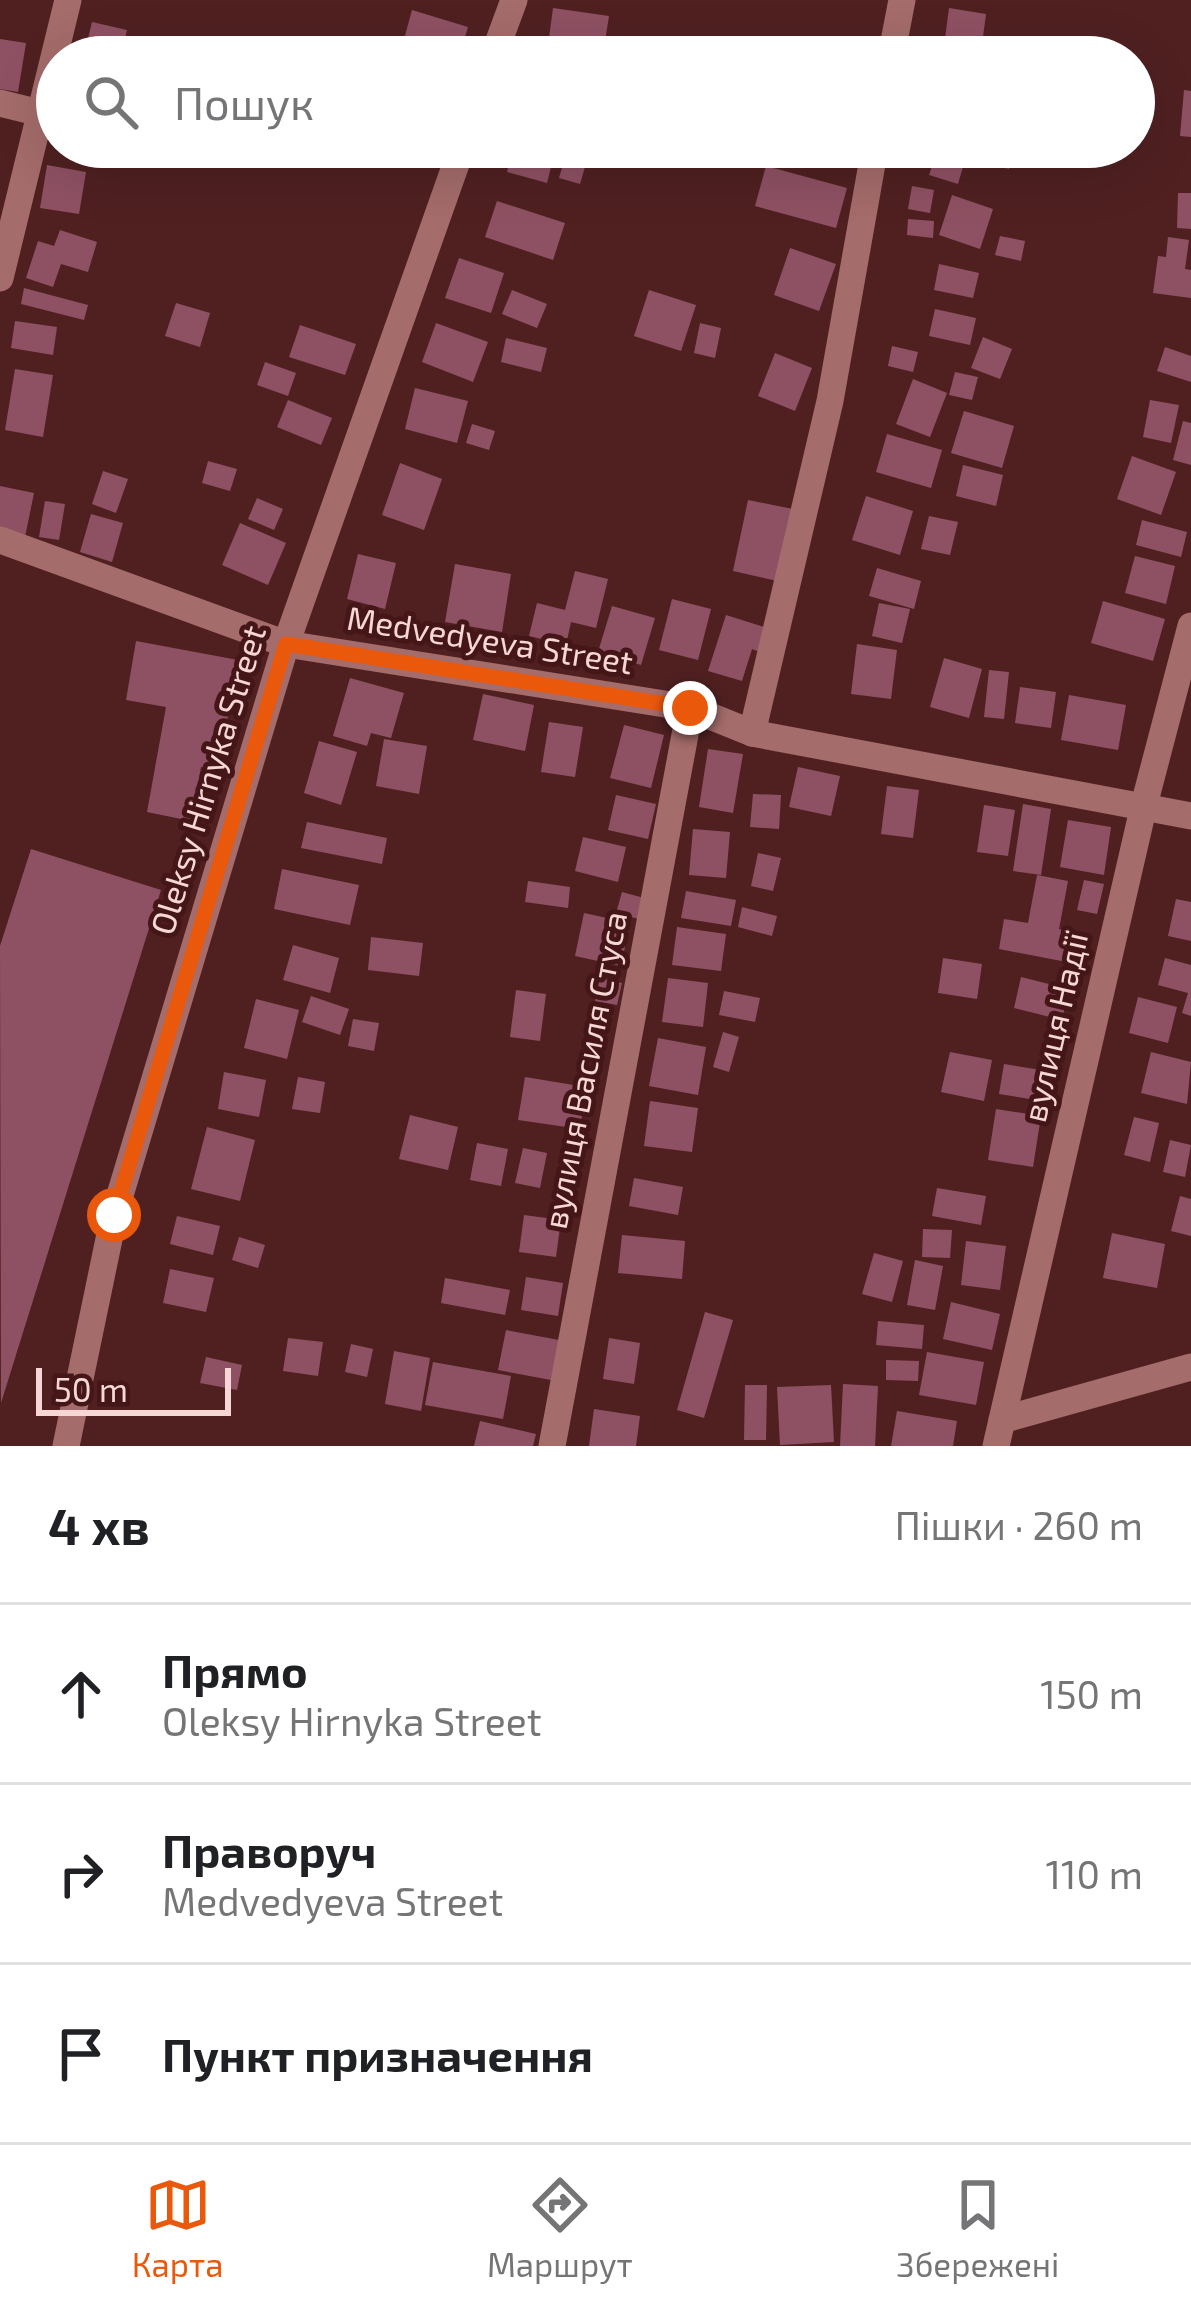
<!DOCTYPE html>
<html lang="uk">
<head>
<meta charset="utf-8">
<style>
	:root { --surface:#fff; --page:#f2f2f2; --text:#202124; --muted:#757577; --line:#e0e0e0; --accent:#ea580c }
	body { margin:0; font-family:"Exo 2",sans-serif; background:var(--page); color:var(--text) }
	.scale { position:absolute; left:36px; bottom:30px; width:195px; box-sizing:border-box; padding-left:12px; border:6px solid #f7d7d6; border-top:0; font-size:33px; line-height:42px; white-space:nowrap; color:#f7d7d6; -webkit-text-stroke:9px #451618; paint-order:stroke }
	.stop { position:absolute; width:36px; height:36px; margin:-27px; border:9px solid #ea580c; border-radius:50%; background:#fff }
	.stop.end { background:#ea580c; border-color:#fff; box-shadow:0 3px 12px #0008 }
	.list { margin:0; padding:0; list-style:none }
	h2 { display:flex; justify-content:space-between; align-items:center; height:156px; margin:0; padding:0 48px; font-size:51px }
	h2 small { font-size:39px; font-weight:400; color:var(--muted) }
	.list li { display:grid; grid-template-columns:78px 1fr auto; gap:36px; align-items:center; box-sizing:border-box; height:180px; padding:0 48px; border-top:3px solid var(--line) }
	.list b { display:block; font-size:45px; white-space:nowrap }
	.list p { margin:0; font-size:39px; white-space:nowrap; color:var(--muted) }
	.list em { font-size:39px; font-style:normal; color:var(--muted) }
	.icon { flex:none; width:66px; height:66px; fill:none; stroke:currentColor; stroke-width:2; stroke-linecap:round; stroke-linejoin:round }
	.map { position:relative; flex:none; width:1191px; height:1446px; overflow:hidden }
	.search { position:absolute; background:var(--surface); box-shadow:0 12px 48px #0002; left:36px; right:36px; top:36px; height:132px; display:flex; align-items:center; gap:30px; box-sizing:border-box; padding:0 42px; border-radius:66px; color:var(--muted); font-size:45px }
	.sheet { height:696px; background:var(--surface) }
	nav { display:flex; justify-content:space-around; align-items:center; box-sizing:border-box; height:168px; border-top:3px solid var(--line); background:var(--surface); font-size:33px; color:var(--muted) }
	nav a { display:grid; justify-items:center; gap:6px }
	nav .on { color:var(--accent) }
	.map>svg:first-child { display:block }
</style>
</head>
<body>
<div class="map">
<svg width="1191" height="1446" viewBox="0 0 1191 1446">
	<rect width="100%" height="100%" fill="#502021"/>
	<g fill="#8e5163">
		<path d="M 553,8 L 609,16 L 603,54 L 548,46 Z"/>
		<path d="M 949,8 L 986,14 L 981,52 L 944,46 Z"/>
		<path d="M 412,10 L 468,27 L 459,57 L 403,43 Z"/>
		<path d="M 92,22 L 127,30 L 121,57 L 85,51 Z"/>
		<path d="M 0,39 L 26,43 L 18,92 L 0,89 Z"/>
		<path d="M 1184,90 L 1191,91 L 1191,137 L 1180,136 Z"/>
		<path d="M 513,147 L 554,155 L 547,183 L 507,172 Z"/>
		<path d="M 978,147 L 1014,148 L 1009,169 L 975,161 Z"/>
		<path d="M 937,151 L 965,160 L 958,184 L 929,175 Z"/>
		<path d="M 566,154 L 587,160 L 580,184 L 559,178 Z"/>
		<path d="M 47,165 L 86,172 L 79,214 L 40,208 Z"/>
		<path d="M 766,166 L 847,188 L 836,228 L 755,206 Z"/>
		<path d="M 912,186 L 934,190 L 930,213 L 908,209 Z"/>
		<path d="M 1178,193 L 1191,193 L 1191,229 L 1177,228 Z"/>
		<path d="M 952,195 L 993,209 L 980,249 L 939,235 Z"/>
		<path d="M 497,201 L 565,223 L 553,260 L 485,237 Z"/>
		<path d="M 908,219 L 934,221 L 933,238 L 907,235 Z"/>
		<path d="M 60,230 L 97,242 L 88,272 L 61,264 L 53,287 L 26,278 L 38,241 L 54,246 Z"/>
		<path d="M 1000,236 L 1025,241 L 1021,261 L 995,255 Z"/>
		<path d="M 1168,237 L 1189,240 L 1185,269 L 1191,270 L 1191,298 L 1153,293 L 1158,256 L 1166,257 Z"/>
		<path d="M 790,248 L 836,264 L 819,311 L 774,295 Z"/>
		<path d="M 459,258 L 504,273 L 491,313 L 445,298 Z"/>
		<path d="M 939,264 L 979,273 L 973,298 L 934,290 Z"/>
		<path d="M 24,288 L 88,305 L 84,320 L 21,304 Z"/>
		<path d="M 512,290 L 547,304 L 537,328 L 502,314 Z"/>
		<path d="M 649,290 L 696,305 L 681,351 L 634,336 Z"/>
		<path d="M 176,303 L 210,313 L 200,347 L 165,336 Z"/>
		<path d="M 935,309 L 976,318 L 970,345 L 929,336 Z"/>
		<path d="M 15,321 L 57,327 L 53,355 L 11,348 Z"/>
		<path d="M 436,323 L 488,342 L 473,382 L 422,362 Z"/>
		<path d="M 700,323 L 721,328 L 715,358 L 694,353 Z"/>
		<path d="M 300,325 L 356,344 L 345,375 L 289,357 Z"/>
		<path d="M 983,337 L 1012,349 L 1000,379 L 971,368 Z"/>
		<path d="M 506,338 L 547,348 L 541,372 L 501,362 Z"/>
		<path d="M 892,346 L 918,352 L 913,372 L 888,366 Z"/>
		<path d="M 1165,347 L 1191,356 L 1191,382 L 1157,371 Z"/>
		<path d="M 775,353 L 812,368 L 795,411 L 758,396 Z"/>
		<path d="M 265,362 L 296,373 L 288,396 L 257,385 Z"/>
		<path d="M 15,369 L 53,375 L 43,437 L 5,430 Z"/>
		<path d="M 955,372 L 978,377 L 972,400 L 949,395 Z"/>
		<path d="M 913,379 L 947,393 L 930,437 L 896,424 Z"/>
		<path d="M 415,388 L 468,401 L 457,443 L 405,429 Z"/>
		<path d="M 288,400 L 332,418 L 321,445 L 277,427 Z"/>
		<path d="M 1150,400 L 1179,405 L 1171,443 L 1143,437 Z"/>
		<path d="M 964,411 L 1014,426 L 1002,468 L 951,453 Z"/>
		<path d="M 1183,421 L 1191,423 L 1191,465 L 1173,460 Z"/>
		<path d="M 472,424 L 495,431 L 489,450 L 466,443 Z"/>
		<path d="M 887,434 L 942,450 L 931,488 L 876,472 Z"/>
		<path d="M 1132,456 L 1176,472 L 1161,515 L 1117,499 Z"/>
		<path d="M 208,461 L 237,469 L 230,491 L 202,483 Z"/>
		<path d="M 400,463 L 442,479 L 424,530 L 382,515 Z"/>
		<path d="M 963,465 L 1003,475 L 996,506 L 956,496 Z"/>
		<path d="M 103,471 L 128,479 L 116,513 L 92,504 Z"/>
		<path d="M 0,486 L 34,493 L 25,537 L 0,531 Z"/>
		<path d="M 866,496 L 913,511 L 900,555 L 852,540 Z"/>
		<path d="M 257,498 L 283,509 L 274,530 L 248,519 Z"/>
		<path d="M 748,500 L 793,509 L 777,581 L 733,571 Z"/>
		<path d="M 45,501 L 65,504 L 59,540 L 39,537 Z"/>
		<path d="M 91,514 L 123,523 L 112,562 L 80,552 Z"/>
		<path d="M 929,516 L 958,522 L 950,555 L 921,549 Z"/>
		<path d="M 1142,520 L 1187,532 L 1181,557 L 1136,545 Z"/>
		<path d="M 240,523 L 286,543 L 268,585 L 222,565 Z"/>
		<path d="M 358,554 L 396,563 L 385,609 L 347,599 Z"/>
		<path d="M 1135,556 L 1175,566 L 1166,604 L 1125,593 Z"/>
		<path d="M 455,564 L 511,574 L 502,632 L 445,622 Z"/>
		<path d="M 877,568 L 921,581 L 914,609 L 869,596 Z"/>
		<path d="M 575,571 L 608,579 L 596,628 L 571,622 L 566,645 L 529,636 L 537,603 L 565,610 Z"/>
		<path d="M 672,599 L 711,609 L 698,660 L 659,650 Z"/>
		<path d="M 1103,601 L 1165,619 L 1153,661 L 1091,643 Z"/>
		<path d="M 879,603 L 910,609 L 902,643 L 872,636 Z"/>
		<path d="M 612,606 L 655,618 L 641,665 L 598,652 Z"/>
		<path d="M 726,615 L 770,629 L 762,653 L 752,649 L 742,681 L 708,671 Z"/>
		<path d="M 136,641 L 238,660 L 218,771 L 201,767 L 191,821 L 147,812 L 166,707 L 126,700 Z"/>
		<path d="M 857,644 L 897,650 L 891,699 L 851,694 Z"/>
		<path d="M 944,658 L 982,669 L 969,718 L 930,707 Z"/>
		<path d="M 989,670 L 1009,672 L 1004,719 L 984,717 Z"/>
		<path d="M 350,678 L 404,693 L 391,738 L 371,733 L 367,746 L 333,736 Z"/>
		<path d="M 1020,687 L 1056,692 L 1051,728 L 1015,723 Z"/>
		<path d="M 483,694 L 534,705 L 525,751 L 473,740 Z"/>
		<path d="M 1069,695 L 1126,705 L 1118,750 L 1061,740 Z"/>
		<path d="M 549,722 L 583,727 L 575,777 L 541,772 Z"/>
		<path d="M 624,725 L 664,735 L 651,788 L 610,778 Z"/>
		<path d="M 384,739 L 427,746 L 419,794 L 376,786 Z"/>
		<path d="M 319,741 L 357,752 L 341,805 L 304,793 Z"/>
		<path d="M 708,749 L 743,754 L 733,813 L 699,807 Z"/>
		<path d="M 798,767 L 840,776 L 831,816 L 789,807 Z"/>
		<path d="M 887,786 L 919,790 L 913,838 L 881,834 Z"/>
		<path d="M 753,794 L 781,795 L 779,829 L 750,827 Z"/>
		<path d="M 616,795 L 656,804 L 648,839 L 608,830 Z"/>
		<path d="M 1023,804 L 1051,809 L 1041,875 L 1013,871 Z"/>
		<path d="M 984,805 L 1015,810 L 1008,856 L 977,852 Z"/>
		<path d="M 1068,820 L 1111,827 L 1104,875 L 1060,867 Z"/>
		<path d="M 307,822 L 387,838 L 382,864 L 301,848 Z"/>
		<path d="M 693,829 L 730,832 L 726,878 L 689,875 Z"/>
		<path d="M 583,837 L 626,847 L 618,882 L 575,871 Z"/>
		<path d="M 31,849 L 161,890 L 1,1403 L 0,946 Z"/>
		<path d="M 758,853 L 781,858 L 773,891 L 751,886 Z"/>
		<path d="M 282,869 L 359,885 L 350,925 L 274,909 Z"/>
		<path d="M 1037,875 L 1068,881 L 1059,929 L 1083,934 L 1077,964 L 999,949 L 1004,919 L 1028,923 Z"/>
		<path d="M 1084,880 L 1104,884 L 1097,914 L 1077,910 Z"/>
		<path d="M 528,881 L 570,887 L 568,908 L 525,902 Z"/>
		<path d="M 686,891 L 736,900 L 731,926 L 681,918 Z"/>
		<path d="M 622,892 L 644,898 L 639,919 L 616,913 Z"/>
		<path d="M 1176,899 L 1191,902 L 1191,941 L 1168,936 Z"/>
		<path d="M 742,907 L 777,916 L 772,936 L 738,927 Z"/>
		<path d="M 584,913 L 630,923 L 621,966 L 575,956 Z"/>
		<path d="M 677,927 L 726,934 L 721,971 L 672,965 Z"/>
		<path d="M 371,937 L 423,943 L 419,976 L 368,970 Z"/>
		<path d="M 293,945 L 339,958 L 330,993 L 283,980 Z"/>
		<path d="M 943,958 L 982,964 L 977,999 L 938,993 Z"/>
		<path d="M 1165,958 L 1191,965 L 1191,1016 L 1182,1013 L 1188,993 L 1158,985 Z"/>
		<path d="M 1021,977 L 1069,989 L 1062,1020 L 1014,1008 Z"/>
		<path d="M 600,978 L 622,983 L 617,1005 L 595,1001 Z"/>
		<path d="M 668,978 L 708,983 L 703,1027 L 662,1022 Z"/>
		<path d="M 516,990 L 546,994 L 540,1041 L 510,1037 Z"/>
		<path d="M 724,991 L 760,998 L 755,1022 L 719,1015 Z"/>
		<path d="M 311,996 L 349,1009 L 340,1035 L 302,1022 Z"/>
		<path d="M 1138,997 L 1177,1007 L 1168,1043 L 1129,1033 Z"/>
		<path d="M 256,999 L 299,1010 L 287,1059 L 244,1048 Z"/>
		<path d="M 353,1019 L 379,1023 L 374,1051 L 348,1046 Z"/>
		<path d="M 723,1032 L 739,1037 L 729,1072 L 713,1067 Z"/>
		<path d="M 658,1038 L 706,1047 L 698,1095 L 649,1086 Z"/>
		<path d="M 950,1052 L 992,1060 L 984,1101 L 941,1092 Z"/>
		<path d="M 1151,1052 L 1191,1062 L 1187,1104 L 1141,1093 Z"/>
		<path d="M 1004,1064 L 1047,1071 L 1042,1101 L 999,1094 Z"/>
		<path d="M 224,1072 L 266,1080 L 259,1117 L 218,1109 Z"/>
		<path d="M 298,1077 L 325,1082 L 320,1113 L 292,1109 Z"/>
		<path d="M 525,1077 L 586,1087 L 580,1129 L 518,1120 Z"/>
		<path d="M 650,1101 L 698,1108 L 692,1152 L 644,1146 Z"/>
		<path d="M 996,1109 L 1041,1116 L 1033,1167 L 988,1160 Z"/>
		<path d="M 410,1115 L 458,1127 L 448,1170 L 399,1159 Z"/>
		<path d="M 1134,1117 L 1159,1123 L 1150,1162 L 1124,1155 Z"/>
		<path d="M 207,1127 L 255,1140 L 240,1201 L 191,1189 Z"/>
		<path d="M 1170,1140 L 1191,1145 L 1185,1177 L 1163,1172 Z"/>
		<path d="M 477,1143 L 508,1149 L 501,1186 L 470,1180 Z"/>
		<path d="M 523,1148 L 547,1153 L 540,1188 L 515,1183 Z"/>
		<path d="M 634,1178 L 683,1187 L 678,1215 L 629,1206 Z"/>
		<path d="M 937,1188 L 986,1196 L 981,1225 L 932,1216 Z"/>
		<path d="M 1180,1196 L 1191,1199 L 1191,1236 L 1171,1231 Z"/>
		<path d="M 524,1215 L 561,1220 L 556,1257 L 519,1252 Z"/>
		<path d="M 177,1216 L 220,1226 L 213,1255 L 170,1244 Z"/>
		<path d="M 923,1229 L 952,1230 L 950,1258 L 922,1257 Z"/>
		<path d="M 1112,1233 L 1165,1244 L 1157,1288 L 1103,1278 Z"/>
		<path d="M 622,1235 L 685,1241 L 682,1279 L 618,1273 Z"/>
		<path d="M 239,1237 L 265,1245 L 258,1268 L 232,1260 Z"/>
		<path d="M 966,1241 L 1006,1246 L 1000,1290 L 961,1285 Z"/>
		<path d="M 874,1253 L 903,1261 L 892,1302 L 862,1294 Z"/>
		<path d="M 915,1260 L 943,1266 L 935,1310 L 907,1305 Z"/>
		<path d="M 170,1269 L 214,1278 L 206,1312 L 163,1303 Z"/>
		<path d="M 526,1277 L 563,1283 L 558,1316 L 521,1310 Z"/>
		<path d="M 445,1278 L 510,1290 L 505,1315 L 441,1303 Z"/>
		<path d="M 951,1302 L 1000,1314 L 992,1350 L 943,1339 Z"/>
		<path d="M 705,1312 L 733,1320 L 704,1418 L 677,1410 Z"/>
		<path d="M 878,1321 L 924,1325 L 922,1349 L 876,1345 Z"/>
		<path d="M 506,1330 L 559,1340 L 551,1380 L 498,1370 Z"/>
		<path d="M 288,1338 L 323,1342 L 318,1376 L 283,1371 Z"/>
		<path d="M 609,1338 L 640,1343 L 634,1384 L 603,1379 Z"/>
		<path d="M 351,1344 L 373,1349 L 367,1377 L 345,1372 Z"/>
		<path d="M 394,1351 L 430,1358 L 421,1411 L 385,1404 Z"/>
		<path d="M 927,1352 L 984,1362 L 976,1405 L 919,1395 Z"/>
		<path d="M 206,1357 L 242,1365 L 237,1390 L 200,1383 Z"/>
		<path d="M 886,1360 L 919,1361 L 918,1381 L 886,1380 Z"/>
		<path d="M 433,1362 L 511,1376 L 503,1419 L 425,1405 Z"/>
		<path d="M 843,1384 L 878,1386 L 875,1446 L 840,1446 Z"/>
		<path d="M 745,1385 L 767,1385 L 766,1440 L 744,1440 Z"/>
		<path d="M 831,1385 L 834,1442 L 780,1445 L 777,1387 Z"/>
		<path d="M 594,1409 L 640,1416 L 636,1446 L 589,1446 Z"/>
		<path d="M 897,1411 L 957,1421 L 953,1446 L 891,1446 Z"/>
		<path d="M 480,1421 L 536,1434 L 533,1446 L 474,1446 Z"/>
	</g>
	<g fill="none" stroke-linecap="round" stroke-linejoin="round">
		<g stroke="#a46c6b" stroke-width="27">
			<path d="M 493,57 L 514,0"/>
			<path d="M 891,57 L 902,0"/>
			<path d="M 0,103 L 40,113"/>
			<path d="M 0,278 L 68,0"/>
			<path d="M 0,540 L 286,644 L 690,708 L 752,733 L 1191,816"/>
			<path d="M 752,733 L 830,401 L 875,147"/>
			<path d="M 1002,1420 L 1191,1367"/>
			<path d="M 66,1446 L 114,1215 L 286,644 L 462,147"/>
			<path d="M 552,1446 L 690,708"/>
			<path d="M 996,1446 L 1144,805 L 1191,626"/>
		</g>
	</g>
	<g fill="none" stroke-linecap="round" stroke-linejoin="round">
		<path stroke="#ea580c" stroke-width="15" d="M 114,1215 L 286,644 L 690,708"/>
	</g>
	<g text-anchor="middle" stroke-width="10" stroke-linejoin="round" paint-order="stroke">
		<g font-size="33" fill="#f7d7d6" stroke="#451618">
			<text transform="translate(490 640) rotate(9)" y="12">Medvedyeva Street</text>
			<text transform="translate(208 780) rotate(-73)" y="12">Oleksy Hirnyka Street</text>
			<text transform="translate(1055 1027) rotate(-77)" y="12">вулиця Надії</text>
			<text transform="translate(585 1070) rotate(-79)" y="12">вулиця Василя Стуса</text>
		</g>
	</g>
</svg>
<div class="scale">50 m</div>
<div class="stop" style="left:114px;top:1215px"></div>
<div class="stop end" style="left:690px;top:708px"></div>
<div class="search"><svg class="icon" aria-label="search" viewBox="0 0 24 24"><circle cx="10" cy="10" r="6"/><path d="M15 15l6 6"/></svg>Пошук</div>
</div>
<section class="sheet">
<h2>4 хв<small>Пішки · 260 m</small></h2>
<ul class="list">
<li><svg class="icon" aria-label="ahead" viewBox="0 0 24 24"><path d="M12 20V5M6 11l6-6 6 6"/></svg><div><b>Прямо</b><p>Oleksy Hirnyka Street</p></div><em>150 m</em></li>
<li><svg class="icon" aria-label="right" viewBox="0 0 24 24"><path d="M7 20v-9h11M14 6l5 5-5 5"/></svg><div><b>Праворуч</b><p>Medvedyeva Street</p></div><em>110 m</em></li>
<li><svg class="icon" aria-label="arrive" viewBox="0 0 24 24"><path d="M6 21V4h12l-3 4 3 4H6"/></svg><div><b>Пункт призначення</b></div></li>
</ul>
</section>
<nav>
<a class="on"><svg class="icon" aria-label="map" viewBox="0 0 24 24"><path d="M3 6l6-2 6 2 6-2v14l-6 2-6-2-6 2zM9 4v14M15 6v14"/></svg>Карта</a>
<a><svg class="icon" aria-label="directions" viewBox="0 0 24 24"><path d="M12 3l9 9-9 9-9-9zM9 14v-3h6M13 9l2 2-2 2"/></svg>Маршрут</a>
<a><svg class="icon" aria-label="saved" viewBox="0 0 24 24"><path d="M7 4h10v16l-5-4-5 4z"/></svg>Збережені</a>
</nav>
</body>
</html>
